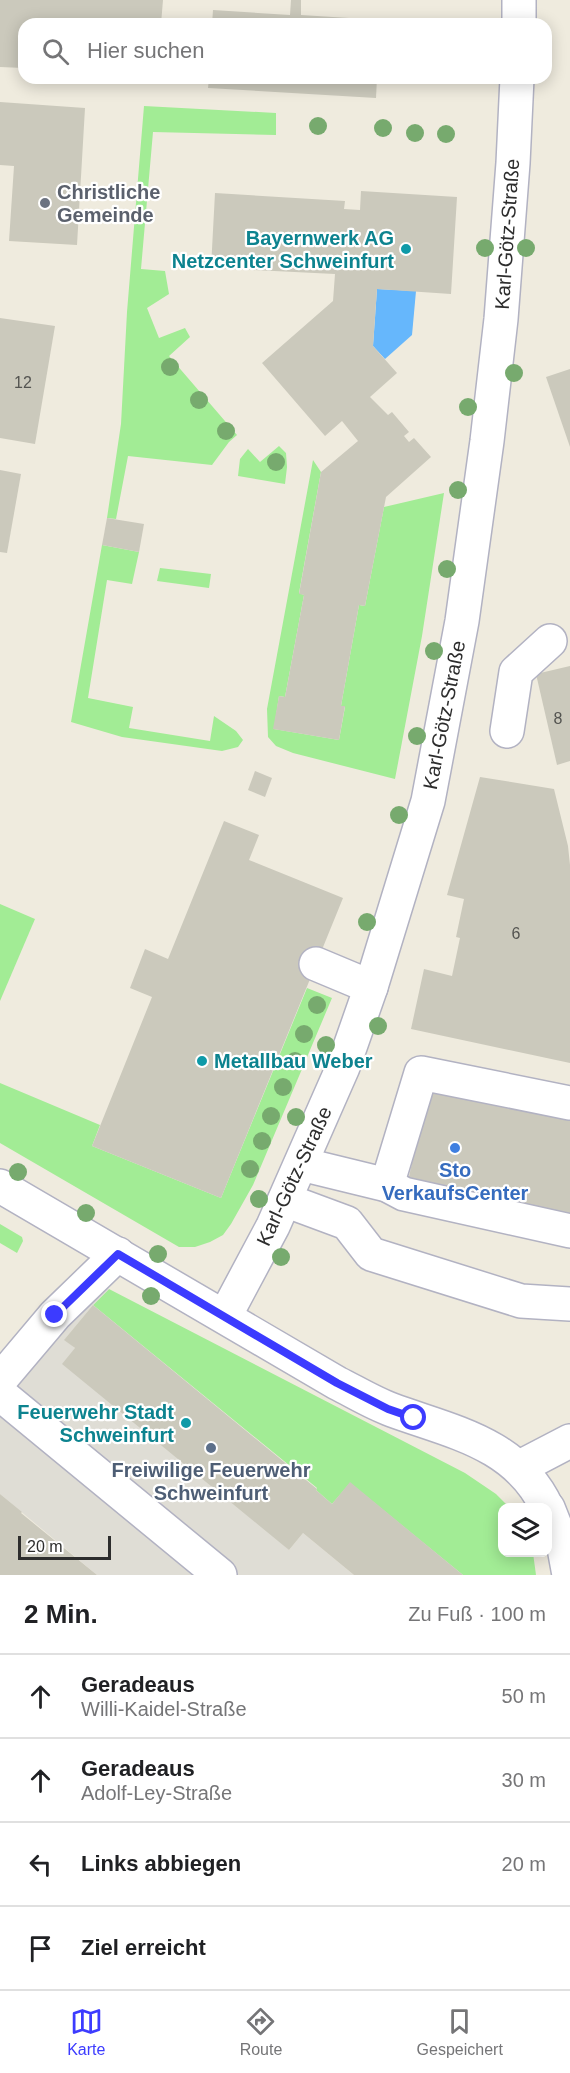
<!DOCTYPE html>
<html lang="de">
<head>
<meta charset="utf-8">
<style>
	:root { --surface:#fff; --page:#f2f2f2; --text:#202124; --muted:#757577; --line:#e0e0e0; --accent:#3c3bff }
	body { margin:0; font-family:Arial,sans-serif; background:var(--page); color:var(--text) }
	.controls { position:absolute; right:18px; bottom:18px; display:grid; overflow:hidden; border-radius:12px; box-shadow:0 3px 15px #0003 }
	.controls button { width:54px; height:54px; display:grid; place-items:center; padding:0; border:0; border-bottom:2px solid var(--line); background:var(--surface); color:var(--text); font:30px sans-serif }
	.scale { position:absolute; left:18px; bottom:15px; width:93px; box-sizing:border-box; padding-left:6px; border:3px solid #2d2d2d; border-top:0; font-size:16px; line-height:21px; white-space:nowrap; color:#2d2d2d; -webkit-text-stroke:4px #fff; paint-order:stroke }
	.stop { position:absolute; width:18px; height:18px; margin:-14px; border:4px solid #3c3bff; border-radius:50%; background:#fff }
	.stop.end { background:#3c3bff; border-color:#fff; box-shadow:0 2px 6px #0008 }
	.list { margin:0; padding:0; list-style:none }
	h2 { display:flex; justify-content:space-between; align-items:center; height:78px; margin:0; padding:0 24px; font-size:26px }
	h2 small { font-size:20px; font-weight:400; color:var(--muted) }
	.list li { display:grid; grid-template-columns:39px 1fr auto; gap:18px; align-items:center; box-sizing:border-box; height:84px; padding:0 24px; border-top:2px solid var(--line) }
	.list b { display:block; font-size:22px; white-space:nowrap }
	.list p { margin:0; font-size:20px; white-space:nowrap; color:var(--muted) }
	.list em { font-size:20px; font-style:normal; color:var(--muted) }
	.icon { flex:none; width:33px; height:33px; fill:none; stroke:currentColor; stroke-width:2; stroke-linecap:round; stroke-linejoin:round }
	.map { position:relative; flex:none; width:570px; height:1575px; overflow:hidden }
	.search { position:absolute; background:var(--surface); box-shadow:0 3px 15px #0003; left:18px; right:18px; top:18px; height:66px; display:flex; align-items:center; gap:15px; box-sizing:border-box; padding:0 21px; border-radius:18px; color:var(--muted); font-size:22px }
	.sheet { height:414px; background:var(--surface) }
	nav { display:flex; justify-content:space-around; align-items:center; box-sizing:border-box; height:84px; border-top:2px solid var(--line); background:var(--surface); font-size:16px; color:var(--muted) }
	nav a { display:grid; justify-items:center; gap:3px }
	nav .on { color:var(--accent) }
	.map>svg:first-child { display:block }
</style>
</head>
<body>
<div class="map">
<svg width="570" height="1575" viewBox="0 0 570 1575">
	<rect width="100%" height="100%" fill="#efebde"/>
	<g fill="#a2ec95">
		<path d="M 144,106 L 276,113 L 276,135 L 153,132 L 141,269 L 165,271 L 169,294 L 147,308 L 159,338 L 185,328 L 190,337 L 169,356 L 237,435 L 229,442 L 212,465 L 128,456 L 116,519 L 107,518 L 121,424 L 127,312 Z"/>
		<path d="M 279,446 L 286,453 L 287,467 L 285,484 L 238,476 L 240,459 L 248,449 L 260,462 Z"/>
		<path d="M 313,460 L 321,472 L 299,593 L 304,595 L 285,697 L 279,696 L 274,729 L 339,740 L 345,707 L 341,706 L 359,605 L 365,606 L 384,507 L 444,493 L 422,636 L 395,779 L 293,753 L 276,746 L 268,737 L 267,709 Z"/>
		<path d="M 102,545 L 139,552 L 132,584 L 107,580 L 88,698 L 133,707 L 129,728 L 210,741 L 214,716 L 236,731 L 243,740 L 238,747 L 222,751 L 122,737 L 71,722 Z"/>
		<path d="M 160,568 L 211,574 L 209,588 L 157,581 Z"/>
		<path d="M 0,904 L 35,919 L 0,1001 Z"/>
		<path d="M 307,988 L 332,998 L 253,1185 L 231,1224 L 223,1235 L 210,1242 L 195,1247 L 179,1247 L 0,1143 L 0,1083 L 100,1125 L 92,1146 L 221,1198 Z"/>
		<path d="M 0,1224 L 22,1237 L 23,1241 L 17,1253 L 0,1243 Z"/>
		<path d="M 109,1289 L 465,1473 L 496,1494 L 509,1507 L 502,1508 L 502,1552 L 533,1553 L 536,1575 L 463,1575 L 350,1483 L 332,1504 L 316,1490 L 317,1488 L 93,1305 Z"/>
	</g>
	<path fill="#dfddd5" d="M 93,1279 L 109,1289 L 93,1305 L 65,1339 L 289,1550 L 303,1533 L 354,1575 L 97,1575 L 0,1494 L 0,1355 L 34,1313 Z"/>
	<path fill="#66b7fc" d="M 377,289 L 416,291 L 412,335 L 385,359 L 373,346 Z"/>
	<g fill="#cbc9bc">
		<path d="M 0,0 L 163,0 L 161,24 L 24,24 L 24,68 L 0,67 Z"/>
		<path d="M 291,0 L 301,0 L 301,15 L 381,20 L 381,24 L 212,24 L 213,10 L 290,15 Z"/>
		<path d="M 209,78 L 377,78 L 376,98 L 208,88 Z"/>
		<path d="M 0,102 L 85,108 L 77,245 L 9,241 L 14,166 L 0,165 Z"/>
		<path d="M 361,191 L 457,197 L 451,294 L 377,289 L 373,346 L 397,373 L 370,397 L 388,415 L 392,412 L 409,432 L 404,436 L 409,442 L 414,438 L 431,457 L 386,497 L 365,606 L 359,605 L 341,706 L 345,706 L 339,740 L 273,729 L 279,696 L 285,697 L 304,595 L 299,594 L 321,472 L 358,441 L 342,421 L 325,436 L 262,363 L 333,301 L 335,274 L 211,268 L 215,193 L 345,201 L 344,209 L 360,210 Z"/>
		<path d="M 0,318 L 55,326 L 35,444 L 0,438 Z"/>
		<path d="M 570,369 L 570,447 L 546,377 Z"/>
		<path d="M 0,470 L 21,474 L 7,553 L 0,552 Z"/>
		<path d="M 107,518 L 144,524 L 139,552 L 102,545 Z"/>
		<path d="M 570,666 L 570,761 L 557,765 L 536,674 Z"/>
		<path d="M 255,771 L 272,778 L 265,797 L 248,790 Z"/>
		<path d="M 480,777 L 554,789 L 568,846 L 570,865 L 570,1063 L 411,1029 L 424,969 L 452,976 L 460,938 L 456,937 L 464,899 L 447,895 Z"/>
		<path d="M 224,821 L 259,835 L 249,860 L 343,898 L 221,1198 L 92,1146 L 152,997 L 130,988 L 145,949 L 168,959 Z"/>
		<path d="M 429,1087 L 570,1118 L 570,1226 L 406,1190 Z"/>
		<path d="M 93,1305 L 317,1489 L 316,1490 L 332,1504 L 350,1482 L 463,1575 L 354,1575 L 303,1533 L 289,1550 L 62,1364 L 75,1348 L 64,1340 Z"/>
		<path d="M 0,1494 L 22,1512 L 21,1513 L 97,1575 L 0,1575 Z"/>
	</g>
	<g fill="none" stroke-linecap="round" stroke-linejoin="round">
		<defs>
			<g id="minor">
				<path d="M 519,24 L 519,0"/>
				<path d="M 507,731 L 516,672 L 550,641"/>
				<path d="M 316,964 L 371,987"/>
				<path d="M 301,1164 L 387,1185 L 404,1194 L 570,1231"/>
				<path d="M 387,1185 L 421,1073 L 570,1103"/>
				<path d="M 0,1186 L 337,1383 C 355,1392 373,1403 392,1410 C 452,1432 517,1443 547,1508"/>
				<path d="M 285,1200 L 347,1223 L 371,1254 L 521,1301 L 570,1304"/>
				<path d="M 225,1316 L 273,1226 L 343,1067 L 371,987 L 428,801 L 462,621 L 487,441 L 501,319 L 513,163 L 517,78"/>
				<path d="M 0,1380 L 55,1315 L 118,1254"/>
				<path d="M 0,1394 L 220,1575"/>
				<path d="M 520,1467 L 570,1441"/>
				<path d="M 548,1508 L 564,1548 L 569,1575"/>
			</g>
		</defs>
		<use href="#minor" stroke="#b2b2c2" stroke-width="36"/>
		<use href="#minor" stroke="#fff" stroke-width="33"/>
	</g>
	<g fill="#77aa6e">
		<circle cx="318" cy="126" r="9"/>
		<circle cx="383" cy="128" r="9"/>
		<circle cx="415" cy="133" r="9"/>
		<circle cx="446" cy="134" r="9"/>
		<circle cx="485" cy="248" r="9"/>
		<circle cx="526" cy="248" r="9"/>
		<circle cx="170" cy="367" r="9"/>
		<circle cx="514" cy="373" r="9"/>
		<circle cx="199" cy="400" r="9"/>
		<circle cx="468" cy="407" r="9"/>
		<circle cx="226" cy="431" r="9"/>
		<circle cx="276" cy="462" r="9"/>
		<circle cx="458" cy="490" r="9"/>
		<circle cx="447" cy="569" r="9"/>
		<circle cx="434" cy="651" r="9"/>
		<circle cx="417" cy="736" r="9"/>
		<circle cx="399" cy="815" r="9"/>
		<circle cx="367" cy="922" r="9"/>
		<circle cx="317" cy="1005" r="9"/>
		<circle cx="378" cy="1026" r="9"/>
		<circle cx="304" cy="1034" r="9"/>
		<circle cx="326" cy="1045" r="9"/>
		<circle cx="295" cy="1061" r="9"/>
		<circle cx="283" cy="1087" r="9"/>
		<circle cx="271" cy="1116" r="9"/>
		<circle cx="296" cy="1117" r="9"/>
		<circle cx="262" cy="1141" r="9"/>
		<circle cx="250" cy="1169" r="9"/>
		<circle cx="18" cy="1172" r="9"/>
		<circle cx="259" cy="1199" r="9"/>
		<circle cx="86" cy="1213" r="9"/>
		<circle cx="158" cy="1254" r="9"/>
		<circle cx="281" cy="1257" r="9"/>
		<circle cx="151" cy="1296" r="9"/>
	</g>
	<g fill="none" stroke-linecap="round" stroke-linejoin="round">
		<path stroke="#3c3bff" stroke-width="8" d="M 55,1315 L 118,1254 L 337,1383 L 388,1409 L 414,1418"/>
	</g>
	<circle fill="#6b7280" stroke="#fff" stroke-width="2" cx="45" cy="203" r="6"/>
	<g fill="#0f9aa8" stroke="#fff" stroke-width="2">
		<circle cx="406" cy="249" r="6"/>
		<circle cx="202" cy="1061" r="6"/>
		<circle cx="186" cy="1423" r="6"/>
	</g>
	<circle fill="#3f7fe0" stroke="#fff" stroke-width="2" cx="455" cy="1148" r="6"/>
	<circle fill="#5c6f8a" stroke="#fff" stroke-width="2" cx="211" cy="1448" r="6"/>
	<g text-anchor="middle" stroke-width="4.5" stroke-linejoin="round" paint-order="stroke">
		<g font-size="16" fill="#545451">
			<text x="23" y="388">12</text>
			<text x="558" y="724">8</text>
			<text x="516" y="939">6</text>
		</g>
		<g font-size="20" font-weight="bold" fill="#5b616d" stroke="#fff" text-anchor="start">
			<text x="57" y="199">Christliche<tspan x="57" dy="23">Gemeinde</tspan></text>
		</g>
		<g font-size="20" fill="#2d2d2d" stroke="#fff">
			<text transform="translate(507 234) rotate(-86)" y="7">Karl-Götz-Straße</text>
			<text transform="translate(444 715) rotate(-79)" y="7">Karl-Götz-Straße</text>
			<text transform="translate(294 1176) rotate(-65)" y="7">Karl-Götz-Straße</text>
		</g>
		<g font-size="20" font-weight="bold" fill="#0d838f" stroke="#fff" text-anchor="end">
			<text x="394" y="245">Bayernwerk AG<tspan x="394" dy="23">Netzcenter Schweinfurt</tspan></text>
			<text x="214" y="1068" text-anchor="start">Metallbau Weber</text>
			<text x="174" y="1419">Feuerwehr Stadt<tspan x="174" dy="23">Schweinfurt</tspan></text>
		</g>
		<g font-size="20" font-weight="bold" fill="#366cbe" stroke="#fff">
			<text x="455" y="1177">Sto<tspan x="455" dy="23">VerkaufsCenter</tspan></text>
		</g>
		<g font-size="20" font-weight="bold" fill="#4e5e75" stroke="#fff">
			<text x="211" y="1477">Freiwilige Feuerwehr<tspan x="211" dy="23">Schweinfurt</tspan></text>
		</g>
	</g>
</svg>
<div class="controls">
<button><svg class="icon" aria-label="layers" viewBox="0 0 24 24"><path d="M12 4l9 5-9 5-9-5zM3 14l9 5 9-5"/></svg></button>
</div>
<div class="scale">20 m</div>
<div class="stop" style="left:414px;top:1418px"></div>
<div class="stop end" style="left:55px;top:1315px"></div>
<div class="search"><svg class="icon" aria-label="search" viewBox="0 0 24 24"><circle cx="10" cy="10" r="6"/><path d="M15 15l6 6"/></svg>Hier suchen</div>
</div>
<section class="sheet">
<h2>2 Min.<small>Zu Fuß · 100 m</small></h2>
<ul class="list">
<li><svg class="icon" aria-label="ahead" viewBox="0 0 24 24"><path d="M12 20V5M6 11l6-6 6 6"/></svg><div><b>Geradeaus</b><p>Willi-Kaidel-Straße</p></div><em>50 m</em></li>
<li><svg class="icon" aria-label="ahead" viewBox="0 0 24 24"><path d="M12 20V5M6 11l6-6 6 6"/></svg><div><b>Geradeaus</b><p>Adolf-Ley-Straße</p></div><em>30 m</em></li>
<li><svg class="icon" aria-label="left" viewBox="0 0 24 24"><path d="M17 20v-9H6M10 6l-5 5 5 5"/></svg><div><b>Links abbiegen</b></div><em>20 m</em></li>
<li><svg class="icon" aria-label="arrive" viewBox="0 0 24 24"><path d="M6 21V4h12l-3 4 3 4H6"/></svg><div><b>Ziel erreicht</b></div></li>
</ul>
</section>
<nav>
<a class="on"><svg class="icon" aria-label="map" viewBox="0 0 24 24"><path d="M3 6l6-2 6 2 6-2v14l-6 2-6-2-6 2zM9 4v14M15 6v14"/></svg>Karte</a>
<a><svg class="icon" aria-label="directions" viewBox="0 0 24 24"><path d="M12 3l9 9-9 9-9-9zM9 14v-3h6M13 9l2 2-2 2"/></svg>Route</a>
<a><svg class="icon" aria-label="saved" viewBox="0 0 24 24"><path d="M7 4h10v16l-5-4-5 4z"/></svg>Gespeichert</a>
</nav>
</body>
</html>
